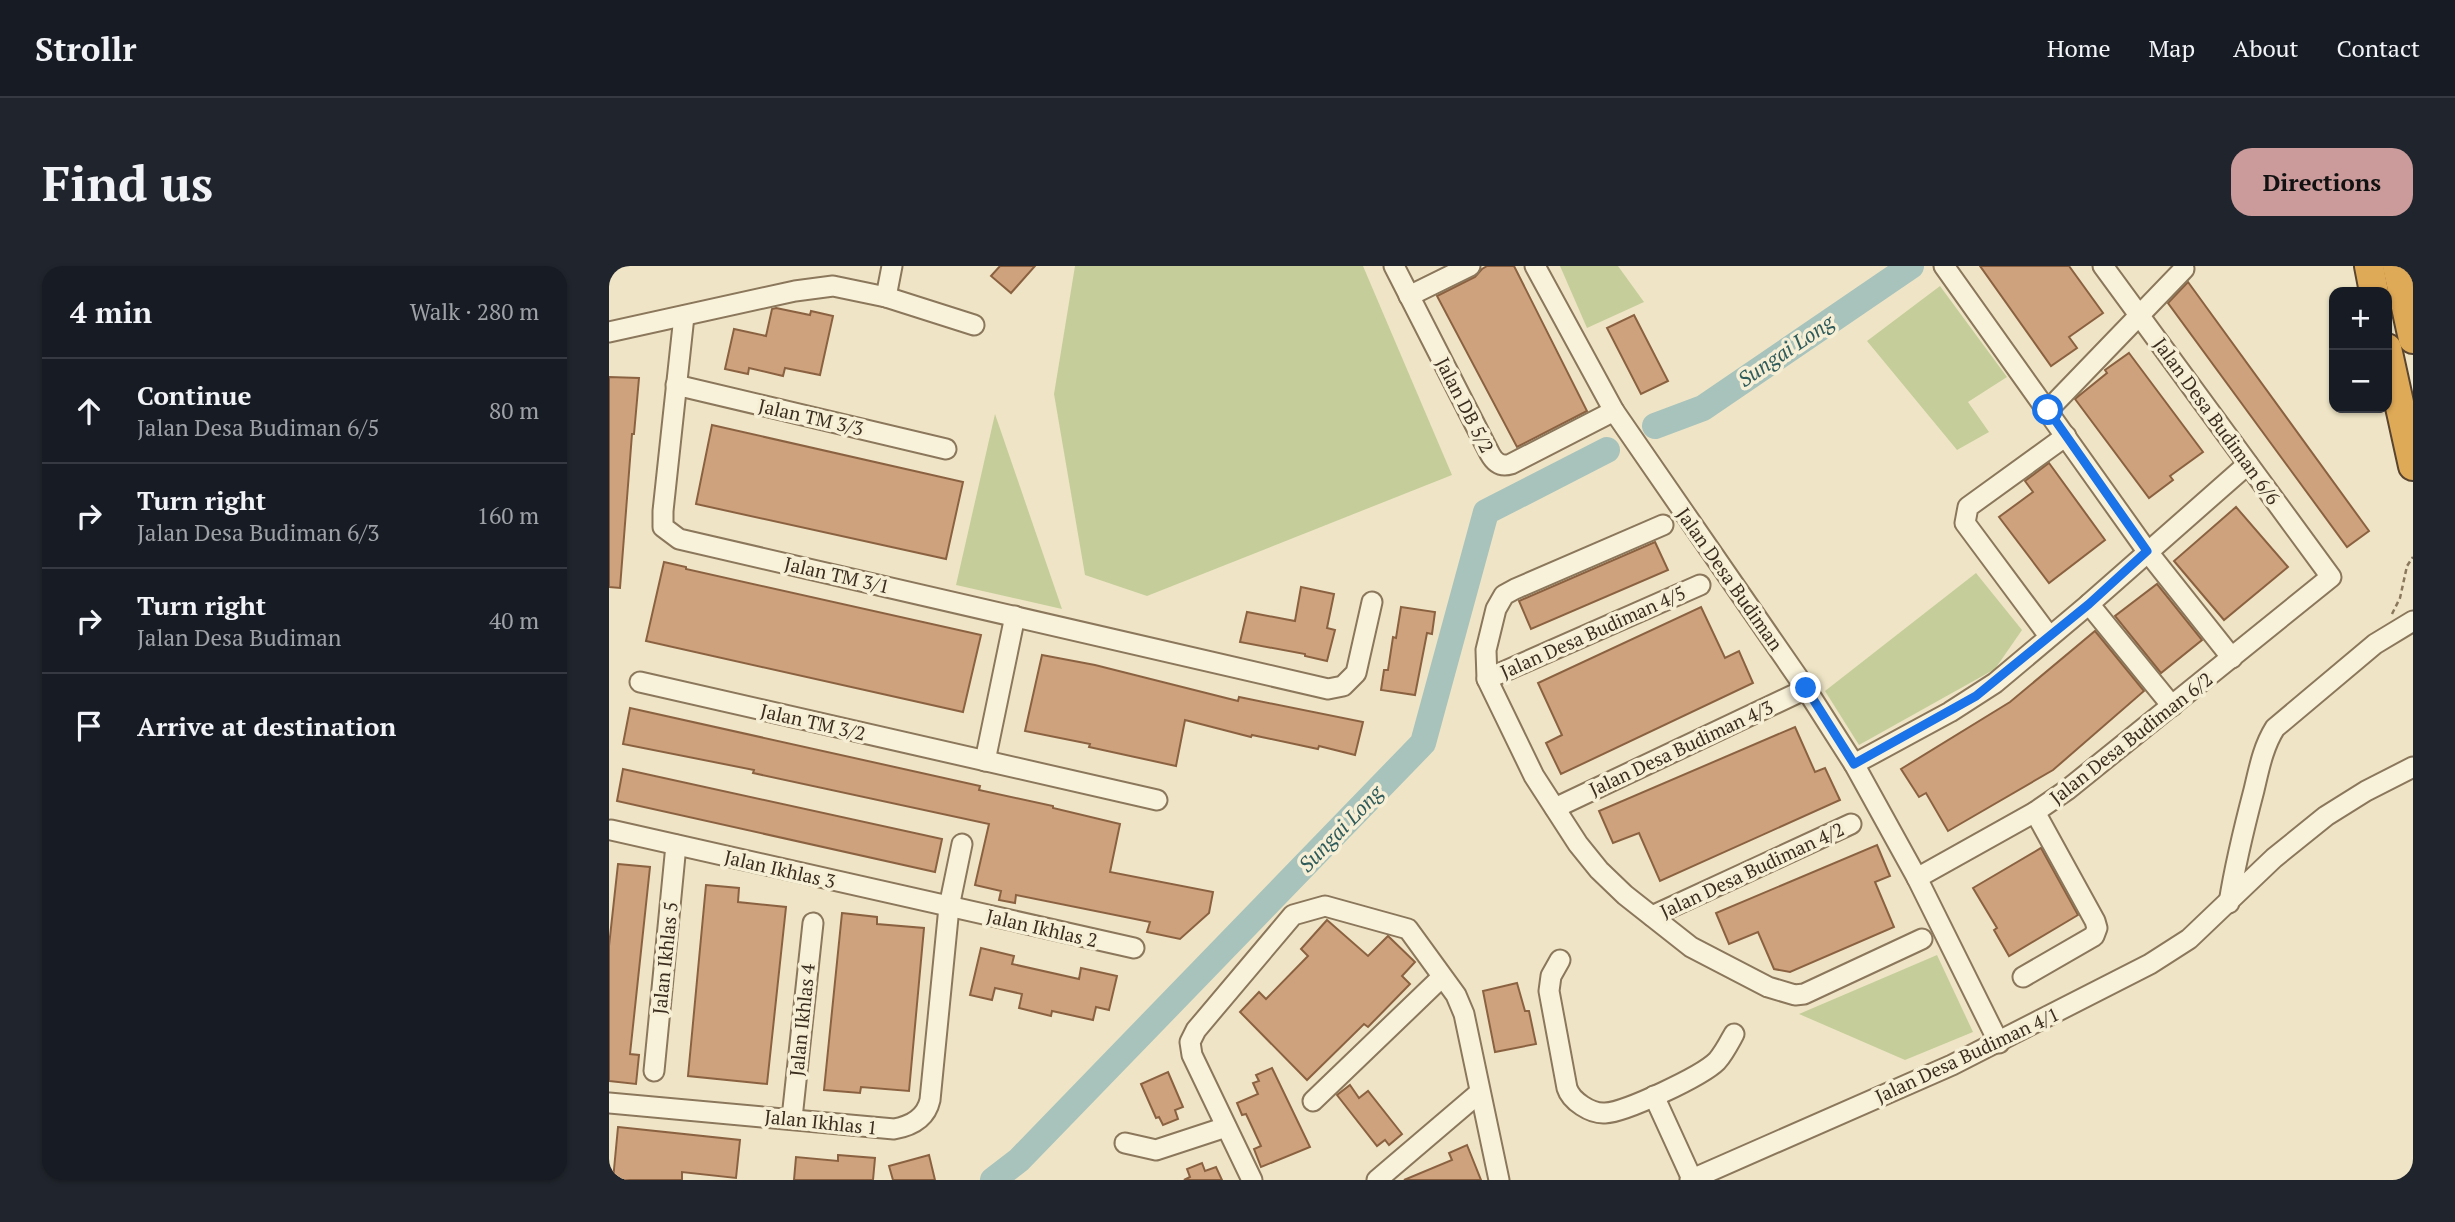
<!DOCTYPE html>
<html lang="en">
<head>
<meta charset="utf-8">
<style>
	:root { --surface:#171b24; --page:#20242c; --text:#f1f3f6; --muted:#9ea1a6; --line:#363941; --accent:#ca9b9a }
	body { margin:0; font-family:"PT Serif",serif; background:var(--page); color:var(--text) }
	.controls { position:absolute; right:21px; top:21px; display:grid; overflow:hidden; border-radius:14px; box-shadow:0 2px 5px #0004 }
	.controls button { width:63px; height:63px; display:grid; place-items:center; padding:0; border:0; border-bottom:2px solid var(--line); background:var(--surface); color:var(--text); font:35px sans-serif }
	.stop { position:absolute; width:21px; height:21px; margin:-16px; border:5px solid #1a73e8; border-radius:50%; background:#fff }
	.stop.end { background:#1a73e8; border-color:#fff; box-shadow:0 2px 7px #0008 }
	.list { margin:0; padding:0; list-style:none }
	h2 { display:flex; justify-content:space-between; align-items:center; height:91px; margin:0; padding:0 28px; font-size:30px }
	h2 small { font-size:23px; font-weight:400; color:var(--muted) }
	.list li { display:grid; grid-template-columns:46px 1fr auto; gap:21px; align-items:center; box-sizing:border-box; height:105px; padding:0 28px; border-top:2px solid var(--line) }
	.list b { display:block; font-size:26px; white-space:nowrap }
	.list p { margin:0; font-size:23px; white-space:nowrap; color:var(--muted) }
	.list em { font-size:23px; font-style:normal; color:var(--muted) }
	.icon { flex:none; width:38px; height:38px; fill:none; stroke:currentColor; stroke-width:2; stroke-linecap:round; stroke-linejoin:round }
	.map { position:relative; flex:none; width:1804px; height:914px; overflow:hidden; border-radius:21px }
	header { display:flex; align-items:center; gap:42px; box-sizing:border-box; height:98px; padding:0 35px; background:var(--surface); border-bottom:2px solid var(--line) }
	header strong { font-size:33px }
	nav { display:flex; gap:38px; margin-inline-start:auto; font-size:24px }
	.intro { display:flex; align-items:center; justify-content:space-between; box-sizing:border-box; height:168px; padding:0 42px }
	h1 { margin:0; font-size:49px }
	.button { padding:18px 32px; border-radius:21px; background:var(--accent); color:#111; font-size:24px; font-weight:700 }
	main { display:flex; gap:42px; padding:0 42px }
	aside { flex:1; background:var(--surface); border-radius:21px; box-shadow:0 2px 5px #0004 }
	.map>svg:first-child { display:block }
</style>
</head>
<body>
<header>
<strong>Strollr</strong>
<nav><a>Home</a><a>Map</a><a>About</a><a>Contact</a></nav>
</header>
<div class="intro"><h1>Find us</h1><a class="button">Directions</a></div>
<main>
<aside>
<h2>4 min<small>Walk · 280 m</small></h2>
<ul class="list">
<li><svg class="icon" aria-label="ahead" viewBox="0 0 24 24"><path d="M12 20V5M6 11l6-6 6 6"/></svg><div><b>Continue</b><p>Jalan Desa Budiman 6/5</p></div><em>80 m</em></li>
<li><svg class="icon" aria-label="right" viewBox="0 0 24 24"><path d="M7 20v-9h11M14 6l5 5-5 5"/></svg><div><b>Turn right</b><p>Jalan Desa Budiman 6/3</p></div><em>160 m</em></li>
<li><svg class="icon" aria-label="right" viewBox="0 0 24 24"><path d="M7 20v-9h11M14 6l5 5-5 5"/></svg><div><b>Turn right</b><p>Jalan Desa Budiman</p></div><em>40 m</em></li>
<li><svg class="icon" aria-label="arrive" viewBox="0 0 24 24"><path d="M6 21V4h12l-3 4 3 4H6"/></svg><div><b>Arrive at destination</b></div></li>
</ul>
</aside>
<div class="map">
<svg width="1804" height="914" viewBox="0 0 1804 914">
	<rect width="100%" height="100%" fill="#efe5c6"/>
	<g fill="#c5ce9a">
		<path d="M 466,0 L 754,0 L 843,209 L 538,330 L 476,309 L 445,128 Z"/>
		<path d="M 951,0 L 1009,0 L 1035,36 L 978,62 Z"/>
		<path d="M 1331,20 L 1398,111 L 1359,136 L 1380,166 L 1348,184 L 1258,75 Z"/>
		<path d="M 386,148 L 453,343 L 347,319 Z"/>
		<path d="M 1367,307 L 1413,364 L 1386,403 L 1250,479 L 1216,425 Z"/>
		<path d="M 1328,689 L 1364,766 L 1296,794 L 1190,748 Z"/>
	</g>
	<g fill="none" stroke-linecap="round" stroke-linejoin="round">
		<g stroke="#a8c3bc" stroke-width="26">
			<path d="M 1046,160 L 1094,142 L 1302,0"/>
			<path d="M 384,914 L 410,894 L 814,477 L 877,246 L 998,184"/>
		</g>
	</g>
	<g fill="#cea27c" stroke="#8b6241" stroke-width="2">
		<path d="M 391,0 L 426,0 L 402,27 L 382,10 Z"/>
		<path d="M 878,0 L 905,0 L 978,145 L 908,181 L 828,30 L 866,11 L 873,3 Z"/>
		<path d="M 1371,0 L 1460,0 L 1494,47 L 1460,71 L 1468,82 L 1442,100 Z"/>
		<path d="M 1579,16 L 1760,265 L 1738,281 L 1559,37 Z"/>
		<path d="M 167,42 L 201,49 L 202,45 L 224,50 L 211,109 L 176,102 L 174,110 L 140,102 L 139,108 L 116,103 L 125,63 L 157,70 L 163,43 Z"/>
		<path d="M 1025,49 L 1059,115 L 1032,128 L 998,62 Z"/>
		<path d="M 1520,87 L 1594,186 L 1561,210 L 1564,214 L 1540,232 L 1466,133 L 1498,107 L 1496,104 Z"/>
		<path d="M 0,111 L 30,112 L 25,168 L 23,168 L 11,322 L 0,321 Z"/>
		<path d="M 103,159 L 354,216 L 337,293 L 87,238 Z"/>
		<path d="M 1440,197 L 1496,274 L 1440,317 L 1390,251 L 1424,226 L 1416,215 Z"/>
		<path d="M 1627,241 L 1679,301 L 1615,354 L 1565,295 Z"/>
		<path d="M 1046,276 L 1059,304 L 922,363 L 910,335 Z"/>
		<path d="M 55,296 L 77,301 L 77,303 L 372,369 L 354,446 L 37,375 Z"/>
		<path d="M 1548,318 L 1593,374 L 1552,407 L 1506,350 Z"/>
		<path d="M 692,321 L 725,328 L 718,362 L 726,364 L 718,395 L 696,390 L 696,388 L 631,376 L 638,346 L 686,355 Z"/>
		<path d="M 792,341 L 826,346 L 823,368 L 818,367 L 806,429 L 772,424 L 775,404 L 779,404 L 784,371 L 787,372 Z"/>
		<path d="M 1092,341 L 1116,392 L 1130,385 L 1144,417 L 952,508 L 937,477 L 953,469 L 929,417 Z"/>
		<path d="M 1486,365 L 1535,425 L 1444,504 L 1339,565 L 1317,527 L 1310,531 L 1292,503 L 1401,436 Z"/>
		<path d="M 433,389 L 486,399 L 629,435 L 630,431 L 754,456 L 746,489 L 710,480 L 709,483 L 643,469 L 642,471 L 576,454 L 567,500 L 480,481 L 481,478 L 416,465 Z"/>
		<path d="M 21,442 L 371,520 L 370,524 L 444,540 L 444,542 L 511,558 L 501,606 L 604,626 L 600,647 L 571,673 L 538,666 L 541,656 L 407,629 L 406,637 L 390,634 L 392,625 L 366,619 L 380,558 L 144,507 L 145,504 L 14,478 Z"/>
		<path d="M 1186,461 L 1206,506 L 1216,502 L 1231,534 L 1051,615 L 1030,567 L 1004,577 L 990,545 Z"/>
		<path d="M 14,503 L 333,573 L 326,606 L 8,535 Z"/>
		<path d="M 1268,579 L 1281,610 L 1266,616 L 1285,661 L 1181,706 L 1165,703 L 1149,666 L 1120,678 L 1107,647 Z"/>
		<path d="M 1432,582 L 1469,649 L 1400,690 L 1385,664 L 1388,662 L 1364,622 Z"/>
		<path d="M 9,598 L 41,601 L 21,788 L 30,789 L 27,818 L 0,815 L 0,680 Z"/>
		<path d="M 97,619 L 130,622 L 129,636 L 177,641 L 158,818 L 79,810 Z"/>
		<path d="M 233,647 L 268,651 L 268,658 L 315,662 L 300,825 L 252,821 L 251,827 L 215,824 Z"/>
		<path d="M 718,654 L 759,690 L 779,670 L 806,696 L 793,710 L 801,718 L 759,761 L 755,758 L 698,814 L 631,746 L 650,726 L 657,733 L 699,690 L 692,683 Z"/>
		<path d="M 372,682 L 405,690 L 403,698 L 470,713 L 472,702 L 508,710 L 500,744 L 487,741 L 484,754 L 443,745 L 442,750 L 410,742 L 413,728 L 386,722 L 383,734 L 361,729 Z"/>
		<path d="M 908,717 L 916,745 L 920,745 L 927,778 L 886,786 L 874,725 Z"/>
		<path d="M 663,802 L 701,881 L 652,901 L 645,883 L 652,880 L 637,848 L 633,849 L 628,837 L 649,828 L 644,817 L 650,815 L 647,809 Z"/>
		<path d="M 559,806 L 574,841 L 566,844 L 569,853 L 554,859 L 550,851 L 547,852 L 532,818 Z"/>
		<path d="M 741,819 L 750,832 L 759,825 L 793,868 L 780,879 L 776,874 L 768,880 L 728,829 Z"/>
		<path d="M 9,861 L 131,874 L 127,912 L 73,906 L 73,914 L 4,914 Z"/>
		<path d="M 858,879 L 872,914 L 795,914 L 843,894 L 840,887 Z"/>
		<path d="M 229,889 L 266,892 L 264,914 L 185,914 L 187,891 L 229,895 Z"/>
		<path d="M 320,889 L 326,914 L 284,914 L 280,900 Z"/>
		<path d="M 593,897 L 596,905 L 607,901 L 613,914 L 575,914 L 581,911 L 578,903 Z"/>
	</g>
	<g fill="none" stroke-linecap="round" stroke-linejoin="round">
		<defs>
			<g id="minor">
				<path d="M 785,0 L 881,188 C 886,197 892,201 902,198 L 1005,145"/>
				<path d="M 926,0 L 1005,145 L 1197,423 L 1245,498 L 1308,612 L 1390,777"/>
				<path d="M 1335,0 L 1538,285 L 1623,392"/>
				<path d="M 800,30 L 861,0"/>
				<path d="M 277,31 L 283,0"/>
				<path d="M 75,50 L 54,245 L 54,261 L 70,273 L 719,423 L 734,420 L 747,407 L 763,336"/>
				<path d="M 0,66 L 186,25 L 224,20 L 277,31 L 365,59"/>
				<path d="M 67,119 L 337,183"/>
				<path d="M 1439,144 L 1575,3"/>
				<path d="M 1054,259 L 906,323 L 895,329 L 887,343 L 877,384 L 878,413 L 925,510 L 969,578 L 990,604 L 1016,629 L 1082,681 L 1159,721 L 1186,729 L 1195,728 L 1313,673"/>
				<path d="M 1480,338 L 1563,440"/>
				<path d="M 1440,370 L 1356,257 L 1359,241 L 1457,170"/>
				<path d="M 878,413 L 1091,319"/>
				<path d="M 31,416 L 548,534"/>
				<path d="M 376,495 L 406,350"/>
				<path d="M 1245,498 L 1341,446 L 1386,417 L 1480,338 L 1639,198"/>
				<path d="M 946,542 L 1197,423"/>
				<path d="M 2,564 L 525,682"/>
				<path d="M 1308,612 L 1426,546 L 1458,524 L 1722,311 L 1494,0"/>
				<path d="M 1620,637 C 1626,599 1635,562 1645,524 C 1650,503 1654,481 1666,462 L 1766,378 L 1804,355"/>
				<path d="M 1043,650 L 1242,558"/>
				<path d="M 951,694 L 942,710 L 940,725 L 958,822 C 962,835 982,848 996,847 C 1017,846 1093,810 1108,795 C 1115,787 1120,777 1125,768"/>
				<path d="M 1414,711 L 1485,670 L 1488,662 L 1486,655 L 1426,546"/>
				<path d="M 45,805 L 67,579"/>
				<path d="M 1045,830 L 1083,913"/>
				<path d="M 704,835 L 833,711"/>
				<path d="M 0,837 L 285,863 C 302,860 317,852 321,834 L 340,641 L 353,578"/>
				<path d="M 183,852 L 204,657"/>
				<path d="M 516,877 L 547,884 L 617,861"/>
				<path d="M 643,914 L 583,789 L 581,776 L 587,764 L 684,649 L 716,640 L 799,663 L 847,729 L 855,748 L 890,914"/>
				<path d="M 768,914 L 870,827"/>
				<path d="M 1081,914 L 1343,799 L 1541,698 L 1580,673 L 1665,592 L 1717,550 L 1757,525 L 1804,501"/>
			</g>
			<g id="highway">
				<path d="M 1760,0 L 1765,26"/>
				<path d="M 1788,0 L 1804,73"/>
				<path d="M 1778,82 L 1804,200"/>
			</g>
		</defs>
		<use href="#minor" stroke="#8b775b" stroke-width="23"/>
		<use href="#highway" stroke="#59452f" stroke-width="32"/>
		<path stroke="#8b775b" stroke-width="2.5" stroke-dasharray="5 3.5" stroke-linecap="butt" d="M 1783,348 L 1791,332 L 1798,300 L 1804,291"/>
		<use href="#minor" stroke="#f9f2da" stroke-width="19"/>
		<use href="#highway" stroke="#dfaa57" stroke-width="28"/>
	</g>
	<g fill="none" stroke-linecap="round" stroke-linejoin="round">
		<path stroke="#1a73e8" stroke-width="9" d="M 1197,422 L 1245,498 L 1367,430 L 1480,338 L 1538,285 L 1439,144"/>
	</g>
	<g text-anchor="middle" stroke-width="7" stroke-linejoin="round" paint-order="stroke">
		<g font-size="19" fill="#3b2e1f" stroke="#f6efd6">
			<text transform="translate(856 139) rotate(63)" y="7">Jalan DB 5/2</text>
			<text transform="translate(202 151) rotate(13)" y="7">Jalan TM 3/3</text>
			<text transform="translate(1608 155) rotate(54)" y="7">Jalan Desa Budiman 6/6</text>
			<text transform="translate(228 309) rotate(13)" y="7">Jalan TM 3/1</text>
			<text transform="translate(1121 313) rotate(55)" y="7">Jalan Desa Budiman</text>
			<text transform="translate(984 366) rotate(-24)" y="7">Jalan Desa Budiman 4/5</text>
			<text transform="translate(204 456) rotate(13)" y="7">Jalan TM 3/2</text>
			<text transform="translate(1522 472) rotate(-38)" y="7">Jalan Desa Budiman 6/2</text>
			<text transform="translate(1072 482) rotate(-25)" y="7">Jalan Desa Budiman 4/3</text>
			<text transform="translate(171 603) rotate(13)" y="7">Jalan Ikhlas 3</text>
			<text transform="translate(1143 604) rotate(-25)" y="7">Jalan Desa Budiman 4/2</text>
			<text transform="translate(433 662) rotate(13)" y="7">Jalan Ikhlas 2</text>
			<text transform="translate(56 692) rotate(-84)" y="7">Jalan Ikhlas 5</text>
			<text transform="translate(193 754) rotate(-84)" y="7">Jalan Ikhlas 4</text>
			<text transform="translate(1358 789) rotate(-25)" y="7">Jalan Desa Budiman 4/1</text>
			<text transform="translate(212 856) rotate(6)" y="7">Jalan Ikhlas 1</text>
		</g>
		<g font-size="21" font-style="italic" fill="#2e5b5a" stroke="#f6efd6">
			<text transform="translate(1177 85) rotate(-34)" y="7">Sungai Long</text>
			<text transform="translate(732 563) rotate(-46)" y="7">Sungai Long</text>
		</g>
	</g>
</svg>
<div class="controls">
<button>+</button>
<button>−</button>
</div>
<div class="stop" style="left:1439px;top:144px"></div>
<div class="stop end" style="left:1197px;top:422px"></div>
</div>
</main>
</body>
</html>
